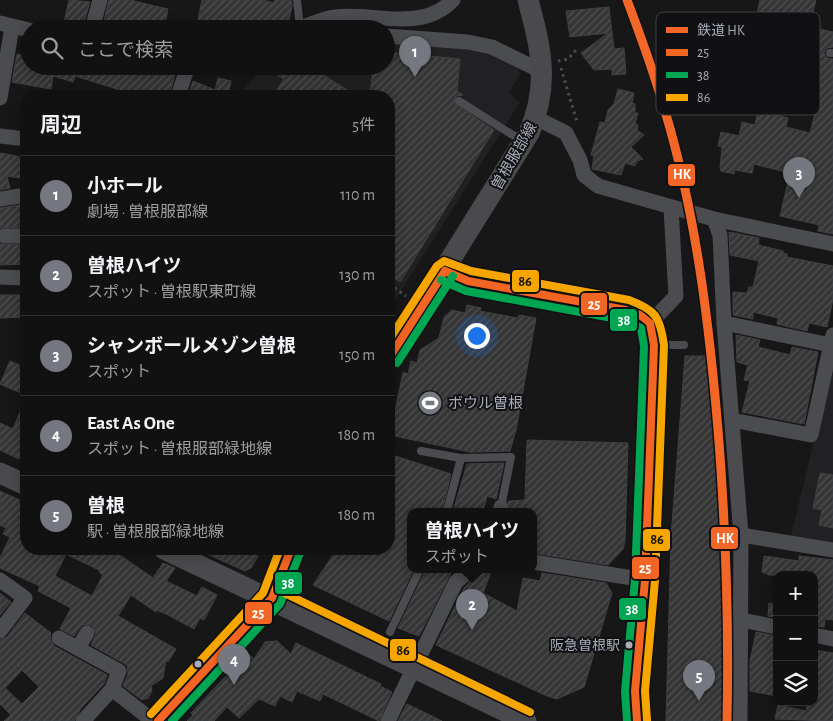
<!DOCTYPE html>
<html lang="ja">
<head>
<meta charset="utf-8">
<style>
	:root { --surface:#111; --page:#1e1f1f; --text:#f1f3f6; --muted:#9c9d9f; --line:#303131; --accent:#757880 }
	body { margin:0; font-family:"Alegreya Sans","Noto Sans JP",sans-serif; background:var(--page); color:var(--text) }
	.controls { position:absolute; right:15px; bottom:15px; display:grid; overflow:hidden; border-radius:10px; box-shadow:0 2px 12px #0003 }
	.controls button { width:45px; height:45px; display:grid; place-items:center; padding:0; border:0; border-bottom:1px solid var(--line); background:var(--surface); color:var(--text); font:25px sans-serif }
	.you { position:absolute; left:476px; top:335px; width:18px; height:18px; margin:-12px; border:4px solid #fff; border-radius:50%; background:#1a73e8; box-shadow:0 0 0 8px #1a73e833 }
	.badge { display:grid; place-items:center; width:32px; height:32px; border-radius:50%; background:var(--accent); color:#fff; font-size:16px; font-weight:700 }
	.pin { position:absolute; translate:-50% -41px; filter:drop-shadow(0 1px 2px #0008) }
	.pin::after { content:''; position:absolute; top:26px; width:18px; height:15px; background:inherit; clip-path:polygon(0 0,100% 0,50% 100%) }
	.popup { position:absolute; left:407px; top:508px; width:130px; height:65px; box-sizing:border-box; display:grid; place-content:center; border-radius:10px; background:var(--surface); filter:drop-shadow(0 1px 4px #0005); font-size:16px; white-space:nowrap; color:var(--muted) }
	.popup b { font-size:19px; color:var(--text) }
	.popup::after { content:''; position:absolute; left:50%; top:100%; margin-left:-10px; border:10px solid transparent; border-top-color:var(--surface) }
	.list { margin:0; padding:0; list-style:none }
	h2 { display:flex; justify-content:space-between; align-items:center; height:65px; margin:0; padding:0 20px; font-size:21px }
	h2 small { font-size:16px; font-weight:400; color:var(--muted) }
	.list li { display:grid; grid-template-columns:32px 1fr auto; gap:15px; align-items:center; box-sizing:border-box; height:80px; padding:0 20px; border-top:1px solid var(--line) }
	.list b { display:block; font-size:19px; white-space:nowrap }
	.list p { margin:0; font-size:16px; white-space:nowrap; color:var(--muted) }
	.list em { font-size:16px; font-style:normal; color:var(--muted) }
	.icon { flex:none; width:28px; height:28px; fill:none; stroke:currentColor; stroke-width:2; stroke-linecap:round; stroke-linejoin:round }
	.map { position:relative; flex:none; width:833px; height:721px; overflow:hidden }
	.search { position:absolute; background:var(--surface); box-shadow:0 2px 12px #0003; left:20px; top:20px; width:375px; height:55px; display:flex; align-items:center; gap:12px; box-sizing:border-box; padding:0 18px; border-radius:28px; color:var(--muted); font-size:19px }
	.panel { position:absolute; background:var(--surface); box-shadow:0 2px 12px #0003; left:20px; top:90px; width:375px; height:465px; border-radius:20px }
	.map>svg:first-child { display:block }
</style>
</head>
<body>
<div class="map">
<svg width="833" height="721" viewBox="0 0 833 721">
	<defs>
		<pattern id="building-hatch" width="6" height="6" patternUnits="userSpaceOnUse" patternTransform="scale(1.25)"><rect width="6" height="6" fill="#353536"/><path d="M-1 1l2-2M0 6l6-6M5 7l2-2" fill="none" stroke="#4f5051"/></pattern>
	</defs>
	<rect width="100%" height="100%" fill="#171717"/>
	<g fill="#212123">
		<path d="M 386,43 L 473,48 L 492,53 L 518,68 L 520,75 L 509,93 L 520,102 L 389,310 L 389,96 L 238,96 L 264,66 L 386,66 Z"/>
		<path d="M 833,362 L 833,543 L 791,536 Z"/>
	</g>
	<g fill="url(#building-hatch)" stroke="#3f4043" fill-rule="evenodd">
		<path d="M 69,0 L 90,2 L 83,26 L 64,22 Z"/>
		<path d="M 109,0 L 130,0 L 168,9 L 164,29 L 102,29 Z"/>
		<path d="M 202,0 L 262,0 L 274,3 L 275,0 L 291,0 L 292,6 L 288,24 L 267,20 L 265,29 L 251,29 L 212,20 L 210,29 L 196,29 Z"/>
		<path d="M 760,0 L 816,0 L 809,27 L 833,32 L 833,47 L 827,48 L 824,53 L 827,58 L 833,59 L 833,234 L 818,231 L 819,225 L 780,216 L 790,173 L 754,164 L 752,173 L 735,170 L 734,174 L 721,171 L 720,168 L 722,147 L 718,146 L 721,132 L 739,136 L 742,122 L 755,125 L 758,111 L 788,118 L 786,127 L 810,133 L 818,102 L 791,97 L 792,90 L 775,86 L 778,72 L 754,66 L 749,91 L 717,87 L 719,78 L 716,77 L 719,64 L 715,63 L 718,48 L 737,52 L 740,37 L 751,40 Z"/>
		<path d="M 609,7 L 614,49 L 624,48 L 626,74 L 612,75 L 612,69 L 594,70 L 581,53 L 608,33 L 570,37 L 566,11 Z"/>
		<path d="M 386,52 L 460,59 L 457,91 L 463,95 L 456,96 L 454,103 L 494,130 L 400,282 L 389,275 L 389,96 L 370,96 L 373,66 L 386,66 Z"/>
		<path d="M 17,54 L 29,56 L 29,66 L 93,66 L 124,76 L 127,66 L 155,66 L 175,70 L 175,75 L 169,96 L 114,96 L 117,89 L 75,76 L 73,82 L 53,76 L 51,89 L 12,82 Z"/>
		<path d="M 284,66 L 309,66 L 357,96 L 273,96 L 284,79 L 278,76 Z"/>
		<path d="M 218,78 L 231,81 L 228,96 L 188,96 L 193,81 L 215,90 Z"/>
		<path d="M 618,89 L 634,93 L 632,103 L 635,104 L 635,113 L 638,113 L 635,124 L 638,125 L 637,130 L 644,135 L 631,147 L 643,159 L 637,161 L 635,166 L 625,163 L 621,175 L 592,169 L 594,156 L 591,155 L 600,122 L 605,123 L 608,110 L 614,104 Z"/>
		<path d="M 0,153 L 26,158 L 26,179 L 7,176 L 10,188 L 0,190 Z"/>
		<path d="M 26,204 L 26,227 L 0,228 L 0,208 Z"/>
		<path d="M 729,232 L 759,238 L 758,245 L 783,251 L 783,253 L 787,254 L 787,257 L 833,266 L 833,299 L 827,327 L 809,323 L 807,331 L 777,324 L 778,318 L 753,312 L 753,319 L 733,315 L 733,292 L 747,293 L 749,287 L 753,287 L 759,261 L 730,255 Z"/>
		<path d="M 0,244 L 26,245 L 26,264 L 0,265 Z"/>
		<path d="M 0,295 L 26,295 L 26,317 L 0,318 Z"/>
		<path d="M 467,305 L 481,308 L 480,311 L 518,318 L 519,315 L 536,318 L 516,430 L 510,451 L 470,452 L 390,435 L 403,372 L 408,374 L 411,361 L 417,363 L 420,350 L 439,338 L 444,317 L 452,310 L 465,313 Z"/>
		<path d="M 736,335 L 760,340 L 758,347 L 790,355 L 792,347 L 818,352 L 804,424 L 742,412 L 750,381 L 744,380 L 748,365 L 737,362 Z"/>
		<path d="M 685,356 L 714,356 L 731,591 L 731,721 L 666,721 L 671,537 Z"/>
		<path d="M 10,361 L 26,368 L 26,395 L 0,384 Z"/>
		<path d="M 26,398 L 26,444 L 19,459 L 0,450 L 0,423 L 13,429 Z"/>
		<path d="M 527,440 L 628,443 L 625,541 L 623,549 L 608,565 L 533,553 L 533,511 L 510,511 L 508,501 L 525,500 Z"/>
		<path d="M 389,454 L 451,474 L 442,511 L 411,511 L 411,569 L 414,569 L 389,621 L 313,585 L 337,549 L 389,549 Z"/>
		<path d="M 504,463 L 496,499 L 487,496 L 483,511 L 453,511 L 467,464 Z"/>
		<path d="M 820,473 L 833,475 L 833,528 L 819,525 L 822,510 L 813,508 Z"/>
		<path d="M 0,491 L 26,503 L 26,549 L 111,549 L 153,578 L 163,563 L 175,568 L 166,581 L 197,596 L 202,587 L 217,595 L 204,620 L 200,618 L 194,629 L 170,616 L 157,610 L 156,612 L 131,595 L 118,616 L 176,649 L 168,662 L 166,660 L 163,678 L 151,686 L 152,691 L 148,698 L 142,700 L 123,686 L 128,674 L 127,665 L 91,645 L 96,634 L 92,625 L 82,625 L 74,636 L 60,629 L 71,608 L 38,591 L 40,586 L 0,568 L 0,558 L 10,537 L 3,534 L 6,528 L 0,525 ZM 66,554 L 101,571 L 99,572 L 103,575 L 92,596 L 55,576 Z"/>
		<path d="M 196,549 L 262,549 L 251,568 L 245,571 Z"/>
		<path d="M 764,556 L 799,561 L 799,556 L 833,560 L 833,620 L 825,619 L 824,627 L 814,626 L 814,575 L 787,571 L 786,575 L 769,575 L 762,572 Z"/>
		<path d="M 426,569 L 453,569 L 419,636 L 398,628 Z"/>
		<path d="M 483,569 L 492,569 L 483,593 L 517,611 L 523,578 L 540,581 L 542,573 L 606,583 L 612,593 L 584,687 L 557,699 L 547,696 L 436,645 L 464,588 Z"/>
		<path d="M 0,593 L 11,602 L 0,615 Z"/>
		<path d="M 769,603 L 777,604 L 777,617 L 768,616 Z"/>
		<path d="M 25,613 L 51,633 L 50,639 L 54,646 L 107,675 L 104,684 L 82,707 L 74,721 L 4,721 L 11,715 L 0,704 L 0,640 L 7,637 ZM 22,670 L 39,687 L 22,704 L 5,688 Z"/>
		<path d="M 756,632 L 777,636 L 777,696 L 750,691 L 750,661 Z"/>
		<path d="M 277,641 L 291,654 L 296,643 L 381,684 L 380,686 L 392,692 L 379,721 L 323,694 L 320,701 L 297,691 L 292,702 L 280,696 L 275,706 L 259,699 L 239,718 L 227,707 L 214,721 L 187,721 L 193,715 L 191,713 L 241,660 L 249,654 L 254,659 L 265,642 Z"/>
		<path d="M 814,650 L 833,653 L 833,721 L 775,719 L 778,705 L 806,711 L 808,702 L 814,702 Z"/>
		<path d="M 407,704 L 442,721 L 398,721 Z"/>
	</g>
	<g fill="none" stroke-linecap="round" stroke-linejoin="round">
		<g stroke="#4d4e52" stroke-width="3" stroke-dasharray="2.5 4" stroke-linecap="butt">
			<path d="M 558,61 L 568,59 L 577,49"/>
			<path d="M 561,68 L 577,122"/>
			<path d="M 389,284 L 406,296"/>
		</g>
		<g stroke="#4b4c50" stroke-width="8">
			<path d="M 297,0 L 300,28"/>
			<path d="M 830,53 L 833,53"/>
			<path d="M 459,101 L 522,141"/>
			<path d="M 656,345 L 684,345"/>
			<path d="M 421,451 L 461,458 L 511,457 L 501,507"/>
			<path d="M 447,511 L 461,458"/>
			<path d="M 390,632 L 420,569"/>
		</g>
		<g stroke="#4b4c50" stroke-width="15">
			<path d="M 0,23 L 29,30"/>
			<path d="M 92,29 L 100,0"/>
			<path d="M 298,29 C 310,25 323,18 335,17 C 375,12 421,33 453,0"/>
			<path d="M 386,36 L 468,42 L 492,47 L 543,72"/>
			<path d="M 178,96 L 188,66"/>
			<path d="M 0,98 L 12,27"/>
			<path d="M 536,118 L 566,133 L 580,160 L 584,175 L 598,186 L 714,219 L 833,244"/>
			<path d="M 0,136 L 26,139"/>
			<path d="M 0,199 L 26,195"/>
			<path d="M 714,219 L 720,235 L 724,323 L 741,535 L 740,721"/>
			<path d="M 4,236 L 26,236"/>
			<path d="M 0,277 L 26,278"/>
			<path d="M 650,323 L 676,296 L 671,208"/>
			<path d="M 724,323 L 831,345"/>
			<path d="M 732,420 L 811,435 L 833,335"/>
			<path d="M 500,511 L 501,507"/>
			<path d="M 741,535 L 833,550"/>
			<path d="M 533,562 L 645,580"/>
			<path d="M 0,580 L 25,598 L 0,631"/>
			<path d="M 741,620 L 777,627"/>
			<path d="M 814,635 L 833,639"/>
			<path d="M 59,638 L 119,671 L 112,689"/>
			<path d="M 78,648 L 87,633"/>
			<path d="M 83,721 L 112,689 L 153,721"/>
			<path d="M 388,721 L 456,582 L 471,569"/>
		</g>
		<g stroke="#4a4a4e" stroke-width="21">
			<path d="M 445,271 L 468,281 L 626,310 L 640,315 L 650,323 L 654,345 L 645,580 L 635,691 L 637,721"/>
			<path d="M 389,358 L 529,133 C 550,84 541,49 528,0"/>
			<path d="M 0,473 L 26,485"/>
			<path d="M 164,549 L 526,721"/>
			<path d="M 158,721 L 272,598 L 291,549"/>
		</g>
		<defs>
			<g id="bus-1">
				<path d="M 445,271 L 468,281 L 626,310 L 640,315 L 650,323 L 654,345 L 645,580 L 635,691 L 637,721"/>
				<path d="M 389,358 L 445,271"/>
				<path d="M 158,721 L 272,598 L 291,549"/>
			</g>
			<g id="bus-2">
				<path d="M 441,280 L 466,291 L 623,320 L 641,328 L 644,346 L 635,579 L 625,691 L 627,721"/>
				<path d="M 397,363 L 453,276"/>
				<path d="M 172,721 L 280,604 L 300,553"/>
			</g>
			<g id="bus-3">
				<path d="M 389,340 L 437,266 L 444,261 L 471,271 L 629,300 C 656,310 660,317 664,345 L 655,580 L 645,691 L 647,720"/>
				<path d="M 276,589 L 530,712"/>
				<path d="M 151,714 L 263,593 L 280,549"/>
			</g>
		</defs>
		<use href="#bus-1" stroke="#111113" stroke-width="11"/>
		<use href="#bus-2" stroke="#111113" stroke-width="11"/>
		<use href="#bus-3" stroke="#111113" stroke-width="11"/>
		<use href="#bus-1" stroke="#f26522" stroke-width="8"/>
		<use href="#bus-2" stroke="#00a651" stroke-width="8"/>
		<use href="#bus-3" stroke="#f7a600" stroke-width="8"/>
		<defs>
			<path id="rail-1" d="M 627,0 C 641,37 654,73 665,111 C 697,218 710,330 719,442 C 726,535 729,628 727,721"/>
		</defs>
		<use href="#rail-1" stroke="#111113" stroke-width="12"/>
		<use href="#rail-1" stroke="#f26627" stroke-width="9"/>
	</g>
	<defs>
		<symbol id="stadium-disc" viewBox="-11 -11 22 22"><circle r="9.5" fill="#757880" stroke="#111113"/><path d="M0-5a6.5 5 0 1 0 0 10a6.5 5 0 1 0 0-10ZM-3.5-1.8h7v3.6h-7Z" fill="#fff"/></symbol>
	</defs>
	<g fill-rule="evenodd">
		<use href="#stadium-disc" x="416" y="389" width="28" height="28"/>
	</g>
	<g fill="#a8adb8" stroke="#111113" stroke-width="2">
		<circle cx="629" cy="645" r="4.5"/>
		<circle cx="198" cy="664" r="4.5"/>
	</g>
	<g text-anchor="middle" stroke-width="4" stroke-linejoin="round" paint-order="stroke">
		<g font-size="14" fill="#a8adb8" stroke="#111113" text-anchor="end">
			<text x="620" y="650">阪急曽根駅</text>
		</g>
		<g font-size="15" fill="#a8adb8" stroke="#111113">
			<text transform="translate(514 156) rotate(-60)" y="5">曽根服部線</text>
		</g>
		<g font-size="15" fill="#a8adb8" stroke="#111113" text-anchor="start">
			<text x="448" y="408">ボウル曽根</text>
		</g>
	</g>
	<rect x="656" y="12" width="164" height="103" rx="8" fill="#111113" stroke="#3e4045" stroke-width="1"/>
	<rect x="666" y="27" width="22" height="6" fill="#f26627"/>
	<rect x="666" y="49" width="22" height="7" fill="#f26522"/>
	<rect x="666" y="72" width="22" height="6" fill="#00a651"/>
	<rect x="666" y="94" width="22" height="7" fill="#f7a600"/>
	<g font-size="14" fill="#a8adb8">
		<text x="697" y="35">鉄道 HK</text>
		<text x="697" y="57">25</text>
		<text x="697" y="80">38</text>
		<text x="697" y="102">86</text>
	</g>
	<g stroke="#111113" stroke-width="2">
		<rect x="667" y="163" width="29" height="24" rx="5" fill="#f26627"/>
		<rect x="511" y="269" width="29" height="24" rx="5" fill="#f7a600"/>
		<rect x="580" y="292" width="28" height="24" rx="5" fill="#f26522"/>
		<rect x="609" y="308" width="29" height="24" rx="5" fill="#00a651"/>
		<rect x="710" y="526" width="29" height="24" rx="5" fill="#f26627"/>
		<rect x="642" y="528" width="29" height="24" rx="5" fill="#f7a600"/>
		<rect x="631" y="556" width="29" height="24" rx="5" fill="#f26522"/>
		<rect x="274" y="571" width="29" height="24" rx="5" fill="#00a651"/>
		<rect x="618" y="597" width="29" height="24" rx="5" fill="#00a651"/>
		<rect x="244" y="601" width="29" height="24" rx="5" fill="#f26522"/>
		<rect x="389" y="638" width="28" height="24" rx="5" fill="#f7a600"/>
	</g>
	<g font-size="14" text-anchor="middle" font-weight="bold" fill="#fff">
		<text x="682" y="179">HK</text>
		<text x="594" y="309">25</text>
		<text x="624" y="325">38</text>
		<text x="725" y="543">HK</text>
		<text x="645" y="573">25</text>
		<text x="288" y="588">38</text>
		<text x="632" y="614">38</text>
		<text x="258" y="618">25</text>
	</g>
	<g font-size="14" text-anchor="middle" font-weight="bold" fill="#111">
		<text x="525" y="286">86</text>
		<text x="657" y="544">86</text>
		<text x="403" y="655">86</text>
	</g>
</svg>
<div class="controls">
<button>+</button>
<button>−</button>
<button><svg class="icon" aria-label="layers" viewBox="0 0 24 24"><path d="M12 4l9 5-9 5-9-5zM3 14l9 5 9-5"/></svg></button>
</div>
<div class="you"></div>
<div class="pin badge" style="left:415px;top:77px">1</div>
<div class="pin badge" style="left:472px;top:630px">2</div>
<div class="popup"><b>曽根ハイツ</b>スポット</div>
<div class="pin badge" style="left:799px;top:198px">3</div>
<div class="pin badge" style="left:234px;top:685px">4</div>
<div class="pin badge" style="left:699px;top:701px">5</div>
<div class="search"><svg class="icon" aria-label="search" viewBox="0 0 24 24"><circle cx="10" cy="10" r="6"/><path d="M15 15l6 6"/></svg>ここで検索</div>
<section class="panel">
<h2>周辺<small>5件</small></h2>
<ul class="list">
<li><span class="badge">1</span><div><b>小ホール</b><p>劇場 · 曽根服部線</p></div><em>110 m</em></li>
<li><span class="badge">2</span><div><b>曽根ハイツ</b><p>スポット · 曽根駅東町線</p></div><em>130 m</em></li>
<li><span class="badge">3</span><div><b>シャンボールメゾン曽根</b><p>スポット</p></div><em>150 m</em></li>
<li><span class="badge">4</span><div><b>East As One</b><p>スポット · 曽根服部緑地線</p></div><em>180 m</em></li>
<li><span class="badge">5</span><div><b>曽根</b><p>駅 · 曽根服部緑地線</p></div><em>180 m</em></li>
</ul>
</section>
</div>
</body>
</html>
